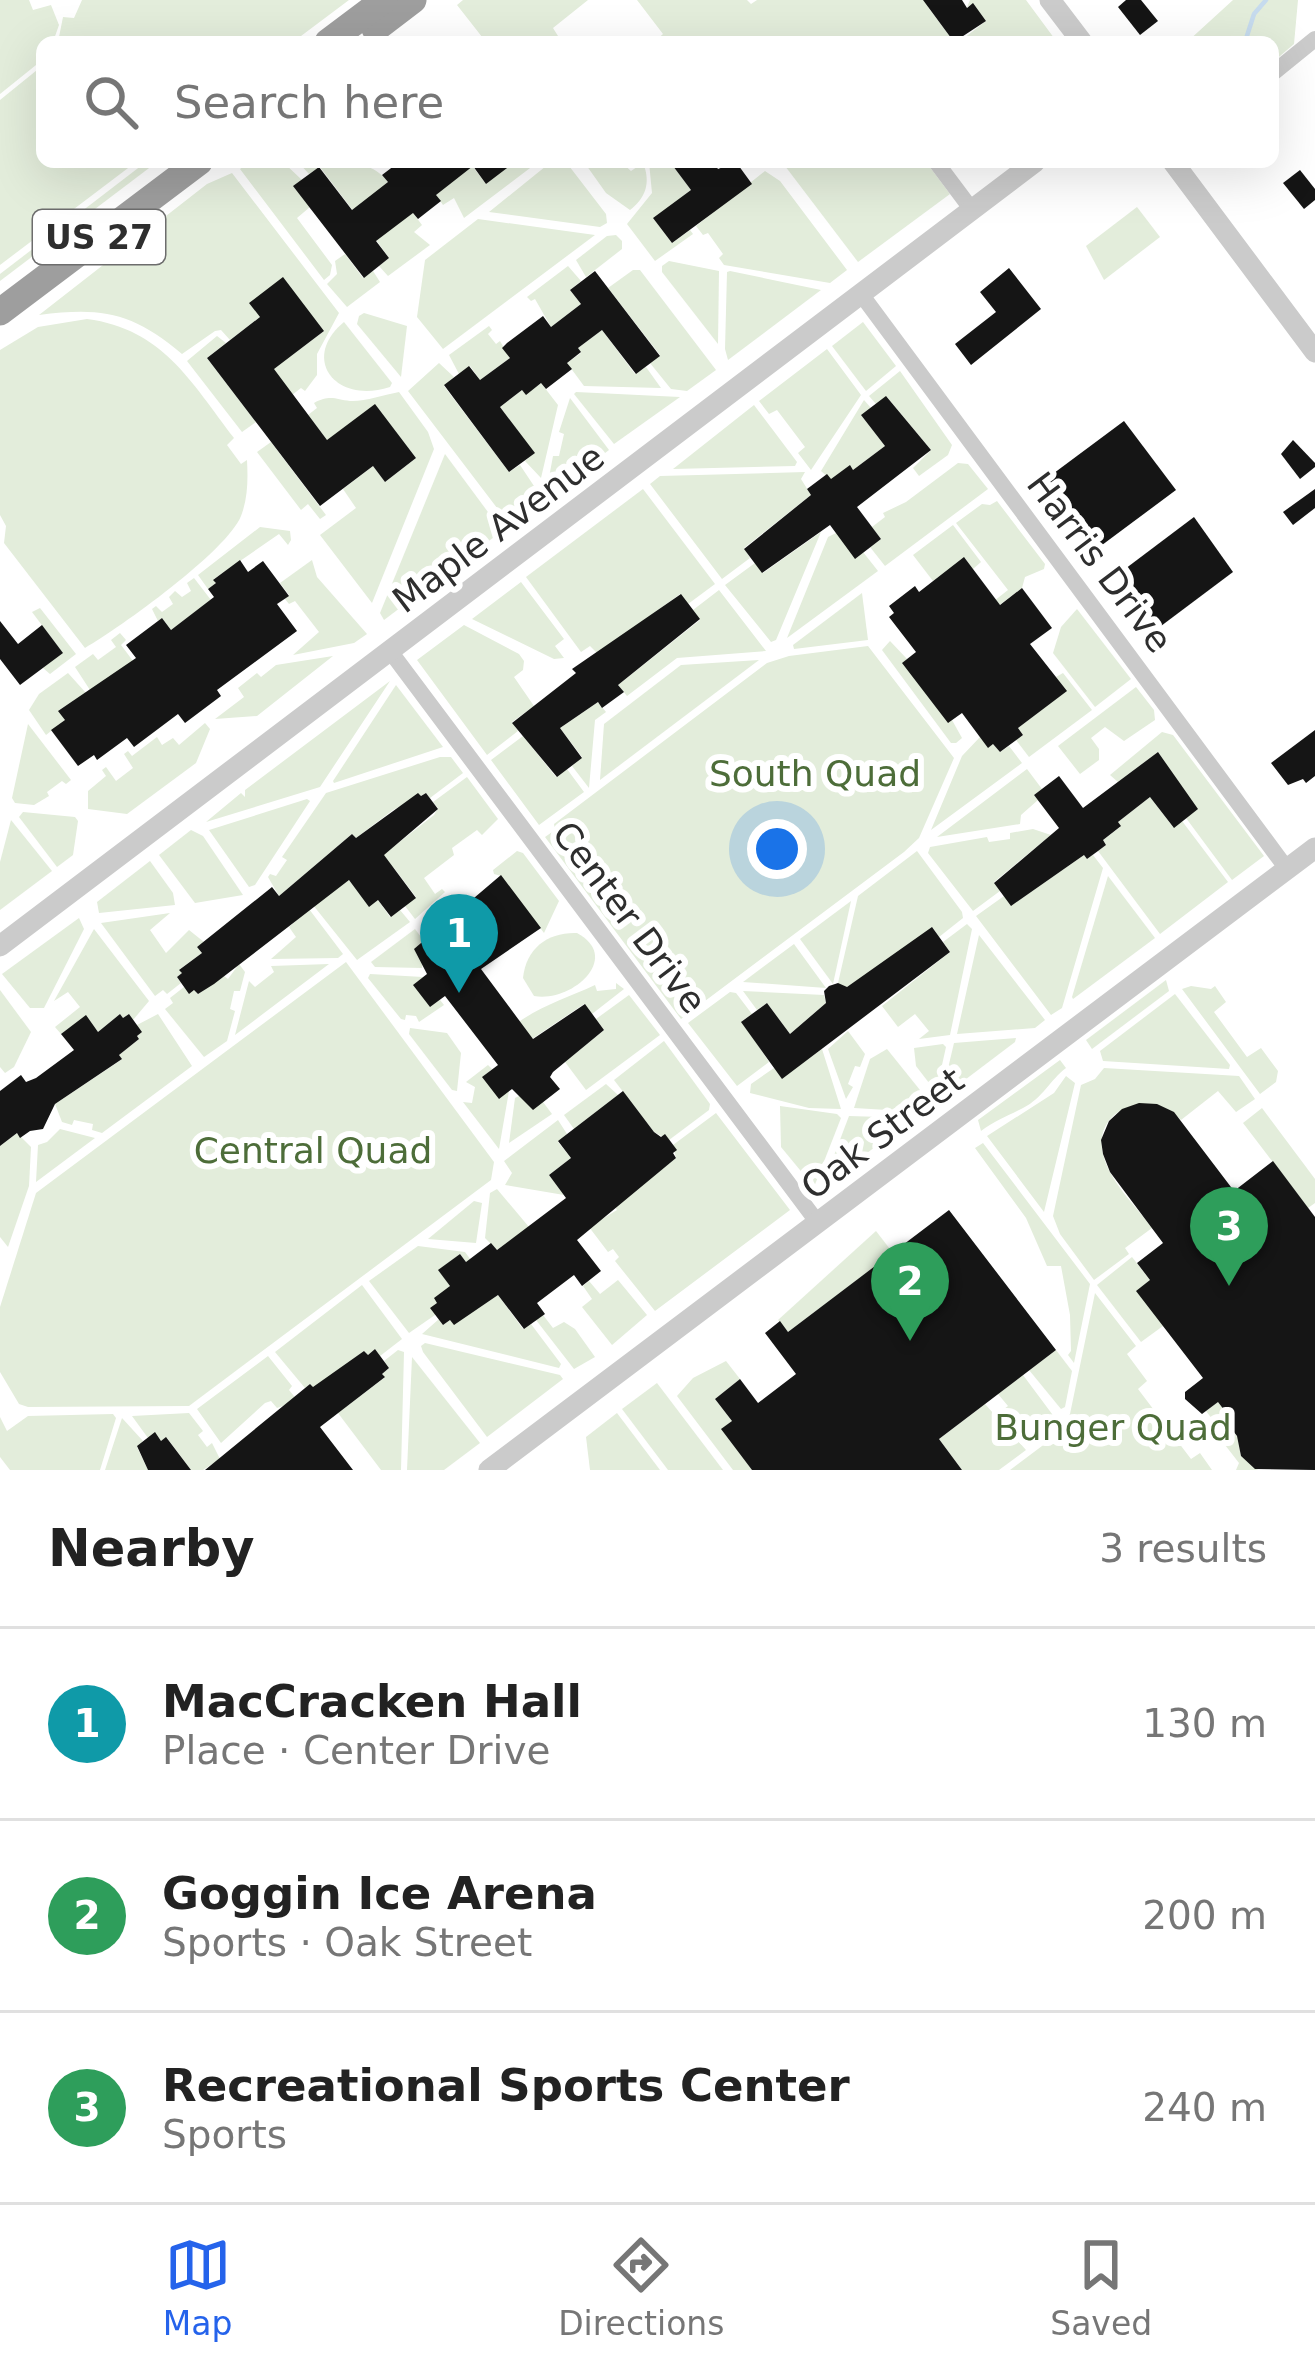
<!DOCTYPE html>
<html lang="en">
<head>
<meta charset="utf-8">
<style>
	:root { --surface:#fff; --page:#f2f2f2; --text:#222; --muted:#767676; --line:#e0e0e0; --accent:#2563eb }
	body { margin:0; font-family:"DejaVu Sans",sans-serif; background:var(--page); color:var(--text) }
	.you { position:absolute; left:777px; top:849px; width:42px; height:42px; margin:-30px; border:9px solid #fff; border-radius:50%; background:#1a73e8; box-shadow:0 0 0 18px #1a73e833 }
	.badge { display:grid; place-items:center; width:78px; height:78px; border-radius:50%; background:var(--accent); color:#fff; font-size:39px; font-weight:700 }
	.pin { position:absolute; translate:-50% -99px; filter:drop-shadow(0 3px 6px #0008) }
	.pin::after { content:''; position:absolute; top:63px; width:42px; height:36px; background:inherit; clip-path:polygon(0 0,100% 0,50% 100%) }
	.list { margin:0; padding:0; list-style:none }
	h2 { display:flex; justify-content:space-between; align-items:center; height:156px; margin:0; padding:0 48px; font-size:51px }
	h2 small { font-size:39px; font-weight:400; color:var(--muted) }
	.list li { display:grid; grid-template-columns:78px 1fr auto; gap:36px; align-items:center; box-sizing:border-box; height:192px; padding:0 48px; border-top:3px solid var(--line) }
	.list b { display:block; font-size:45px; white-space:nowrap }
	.list p { margin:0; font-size:39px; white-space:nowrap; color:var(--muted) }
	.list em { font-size:39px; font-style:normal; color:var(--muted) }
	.icon { flex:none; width:66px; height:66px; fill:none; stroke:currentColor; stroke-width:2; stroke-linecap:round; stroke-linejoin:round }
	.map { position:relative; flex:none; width:1315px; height:1470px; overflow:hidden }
	.search { position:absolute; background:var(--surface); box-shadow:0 12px 48px #0002; left:36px; right:36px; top:36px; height:132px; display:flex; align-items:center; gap:30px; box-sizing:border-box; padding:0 42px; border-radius:18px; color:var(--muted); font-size:45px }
	.sheet { height:732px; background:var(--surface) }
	nav { display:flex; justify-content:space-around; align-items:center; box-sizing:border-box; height:168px; border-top:3px solid var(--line); background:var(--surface); font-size:33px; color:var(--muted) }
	nav a { display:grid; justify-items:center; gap:6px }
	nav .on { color:var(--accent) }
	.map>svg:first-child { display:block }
</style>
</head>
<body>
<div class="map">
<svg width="1315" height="1470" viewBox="0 0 1315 1470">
	<rect width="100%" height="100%" fill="#fff"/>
	<g fill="#e3eddb">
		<path d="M 0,0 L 29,0 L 33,10 L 51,5 L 59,25 L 53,42 L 42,42 L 41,61 L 0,94 Z"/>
		<path d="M 82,0 L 349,0 L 293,42 L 58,42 L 63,17 L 74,18 Z"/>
		<path d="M 463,0 L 588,0 L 553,28 L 558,36 L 554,42 L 486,42 L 457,5 Z"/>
		<path d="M 637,0 L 747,0 L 751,4 L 757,0 L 936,0 L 928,7 L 954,42 L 654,42 L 663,34 Z"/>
		<path d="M 970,0 L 1026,0 L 1057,42 L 959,42 L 986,21 L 973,4 L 967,7 Z"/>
		<path d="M 1233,0 L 1298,0 L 1294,44 L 1273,62 L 1273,42 L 1187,42 Z"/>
		<path d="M 42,66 L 42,162 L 136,162 L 0,265 L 0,100 Z"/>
		<path d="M 146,162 L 157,162 L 0,281 L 0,274 Z"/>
		<path d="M 249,162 L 283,162 L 302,180 L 294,187 L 310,207 L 297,218 L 332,265 L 330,275 L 324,280 L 240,169 Z"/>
		<path d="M 298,162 C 329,162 368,155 388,182 L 354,212 L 320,167 L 309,174 Z"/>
		<path d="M 510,162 L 538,162 L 464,218 L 454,198 L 443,205 L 436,195 L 470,163 L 486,184 Z"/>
		<path d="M 551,162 L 566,162 L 606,214 L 607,223 L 600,227 L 489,212 Z"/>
		<path d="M 584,162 L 621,162 L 631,171 L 643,163 C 651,182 646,198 630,210 L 606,193 Z"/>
		<path d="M 649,162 L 670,162 L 691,190 L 654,219 L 672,243 L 690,230 L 693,234 L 655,261 L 627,224 L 652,193 Z"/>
		<path d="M 782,162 L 926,162 L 950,194 L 858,262 Z"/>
		<path d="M 765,171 L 780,181 L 847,270 L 830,283 L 724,265 L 719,258 L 723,254 L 708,233 L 703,235 L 696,226 Z"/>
		<path d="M 232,173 L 339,313 L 317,354 L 317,375 L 305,391 L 301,388 L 292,395 L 269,364 L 291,356 L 324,331 L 250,303 L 260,317 L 230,340 L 221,330 L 215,331 L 182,354 C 132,312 102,307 39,315 L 207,184 Z"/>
		<path d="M 1137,207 L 1160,237 L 1104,280 L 1086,246 Z"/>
		<path d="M 413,213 L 422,225 L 414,232 L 430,245 L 388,276 L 379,266 L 389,258 L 374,237 Z"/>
		<path d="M 478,219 L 595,235 L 443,349 L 417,317 L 425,260 Z"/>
		<path d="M 616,235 L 622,241 L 622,249 L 586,277 L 576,260 L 607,236 Z"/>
		<path d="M 345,254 L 363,278 L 373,271 L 380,282 L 347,307 L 327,284 L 337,274 L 335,261 Z"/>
		<path d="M 669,261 L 719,271 L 718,344 L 662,272 L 662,266 Z"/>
		<path d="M 568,266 L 581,281 L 570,290 L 581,304 L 551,327 L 535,299 L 531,301 L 527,297 Z"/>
		<path d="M 633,270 L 640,270 L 716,370 L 687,391 L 671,389 L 650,363 L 660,355 L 608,288 Z"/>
		<path d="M 727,272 L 730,271 L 821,290 L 728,360 L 725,349 Z"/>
		<path d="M 364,313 L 407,326 L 401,377 L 357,324 L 359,316 Z"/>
		<path d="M 87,319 C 163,329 191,382 234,438 L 227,445 L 241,464 L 247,460 C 248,479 248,498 241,516 C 227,551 121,627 85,648 L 4,543 L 6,526 L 0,515 L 0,350 L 38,327 Z"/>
		<path d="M 344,322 L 392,383 L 390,387 C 335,405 300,358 344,322 Z"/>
		<path d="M 863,322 L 896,366 L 866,391 L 832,346 Z"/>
		<path d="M 489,326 L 492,330 L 488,334 L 496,344 L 500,341 L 510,358 L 480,380 L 470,366 L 459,374 L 449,355 Z"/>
		<path d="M 602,330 L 635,374 L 646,367 L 661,388 L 584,386 L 567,363 L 581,353 L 578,348 Z"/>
		<path d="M 217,336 L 226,343 L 207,358 L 256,422 L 242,432 L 187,361 Z"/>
		<path d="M 827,349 L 861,395 L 811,470 L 798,453 L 805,447 L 777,410 L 769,414 L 759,401 Z"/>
		<path d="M 439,363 L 454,377 L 444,386 L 509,472 L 520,465 L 540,495 L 532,501 L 536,506 L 510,525 L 408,391 Z"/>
		<path d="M 900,371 L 952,445 L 948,455 L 919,476 L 913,468 L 931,450 L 887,397 L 876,404 L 869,396 Z"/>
		<path d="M 541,383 L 558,405 L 541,478 L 525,461 L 534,453 L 500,407 L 522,390 L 526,394 Z"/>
		<path d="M 399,392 L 428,432 L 434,449 L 372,603 L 320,535 L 356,508 L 343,489 L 373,466 L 385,482 L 416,458 L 375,405 L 330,444 L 308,415 L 317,408 L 314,403 C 331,394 336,400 350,401 C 363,402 384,395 399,392 Z"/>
		<path d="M 576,392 L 680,397 L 614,444 L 574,394 Z"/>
		<path d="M 570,398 L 609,450 L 557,489 L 548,483 L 553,456 L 559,456 L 564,434 L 559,432 Z"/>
		<path d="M 864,400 L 871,408 L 862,416 L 885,446 L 853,470 L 849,466 L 831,480 L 821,471 Z"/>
		<path d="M 754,405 L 797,462 L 795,466 L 673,469 Z"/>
		<path d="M 271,442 L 326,515 L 320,519 L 308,504 L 301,510 L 257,452 Z"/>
		<path d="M 445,454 L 502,531 L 384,620 L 380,613 Z"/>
		<path d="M 958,463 L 968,464 L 988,489 L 885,566 L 870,547 L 881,539 L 872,527 L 885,517 L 883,513 L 906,502 Z"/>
		<path d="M 805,472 L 801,479 L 811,495 L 744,548 L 750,558 L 722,579 L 650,484 L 660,476 Z"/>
		<path d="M 643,489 L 715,584 L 688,604 L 680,594 L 598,654 L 590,646 L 581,652 L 526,577 Z"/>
		<path d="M 997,501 L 1045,564 L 1044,569 L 1025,577 L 1022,588 L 998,606 L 994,601 L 1008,590 L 956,523 L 982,504 L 990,505 Z"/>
		<path d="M 953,525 L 981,562 L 973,569 L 965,558 L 933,581 L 913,555 Z"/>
		<path d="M 260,527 L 290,531 L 291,540 L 288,545 L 279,534 L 214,579 L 216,583 L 208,589 L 198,575 Z"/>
		<path d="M 821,532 L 776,640 L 771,642 L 725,585 L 755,563 L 763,573 Z"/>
		<path d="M 836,533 L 856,558 L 863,552 L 878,571 L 787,638 L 828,537 Z"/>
		<path d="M 312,560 L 317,577 L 367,634 L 354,643 L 293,655 L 319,632 L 295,601 L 289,604 L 285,599 L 289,595 L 280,583 Z"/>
		<path d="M 194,578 L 211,600 L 171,630 L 162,618 L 158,621 L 152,609 L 156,606 L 162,612 L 173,604 L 169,597 L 175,591 L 182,597 L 191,591 L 187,583 Z"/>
		<path d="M 521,582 L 564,639 L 555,646 L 564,658 L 554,659 L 472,619 Z"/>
		<path d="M 719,590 L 766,651 L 677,658 L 627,696 L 618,685 L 700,620 L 693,610 Z"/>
		<path d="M 862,593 L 868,640 L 794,649 L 793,645 Z"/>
		<path d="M 40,608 L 76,654 L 50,674 L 43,668 L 62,652 L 32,612 Z"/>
		<path d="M 1077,609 L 1131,679 L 1095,707 L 1053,653 L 1061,627 Z"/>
		<path d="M 464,625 L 519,654 L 524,661 L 523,670 L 514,677 L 534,706 L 512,722 L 518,731 L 487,755 L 417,660 Z"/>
		<path d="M 120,633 L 126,640 L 121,645 L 133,661 L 90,690 L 75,667 L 93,654 L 98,660 L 116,647 L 111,640 Z"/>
		<path d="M 890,641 L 907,659 L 903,663 L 948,722 L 952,720 L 962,738 L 956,743 L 951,743 L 882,650 Z"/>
		<path d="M 868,646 L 954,758 L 919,838 L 904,852 L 681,1019 L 545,837 L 555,830 L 554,824 L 767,663 L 789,656 Z"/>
		<path d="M 333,656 L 257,716 L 215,719 L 244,697 L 238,688 L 257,673 L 261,677 L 276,665 Z"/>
		<path d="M 759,660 L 600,780 L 604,724 L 681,665 Z"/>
		<path d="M 68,673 L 86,693 L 59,710 L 65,720 L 46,735 L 29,710 L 39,694 Z"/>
		<path d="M 1063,673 L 1092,710 L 1029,757 L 1016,740 L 1023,735 L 1018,728 L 1066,691 L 1056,677 Z"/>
		<path d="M 390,681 L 320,787 L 206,822 L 241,793 L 245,797 L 245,790 Z"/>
		<path d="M 396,685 L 443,747 L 334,783 L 333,781 Z"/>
		<path d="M 1136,687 L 1154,710 L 1155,720 L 1124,741 L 1105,727 L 1091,738 L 1099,749 L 1099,760 L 1080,774 L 1058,746 Z"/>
		<path d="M 598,702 L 606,712 L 595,720 L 589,788 L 572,766 L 582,757 L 560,728 Z"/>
		<path d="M 205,723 L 210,729 L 196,763 L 127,814 L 88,809 L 88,791 L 106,776 L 102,770 L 106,767 L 116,781 L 133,768 L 124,754 L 128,751 L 132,756 L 157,737 L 162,745 L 173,738 L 179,745 Z"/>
		<path d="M 28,724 L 71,780 L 66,784 L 62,781 L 47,792 L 49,796 L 34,805 L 15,803 L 12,798 Z"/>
		<path d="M 1162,732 L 1173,735 L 1264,856 L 1232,880 L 1186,818 L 1197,809 L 1158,752 L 1118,782 L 1110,775 Z"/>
		<path d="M 523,736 L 556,777 L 567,769 L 584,792 L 539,825 L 491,760 Z"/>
		<path d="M 980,737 L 988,747 L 993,744 L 1000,752 L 1009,746 L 1022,763 L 931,830 L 962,756 Z"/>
		<path d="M 440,757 L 451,757 L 463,773 L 430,798 L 426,793 L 393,810 L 356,838 L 352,834 L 279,896 L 268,877 L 270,874 L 276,876 L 287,860 L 282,857 L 326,793 Z"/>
		<path d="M 1027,769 L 1042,789 L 1034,795 L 1038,800 L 1021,815 L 1020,824 L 937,837 Z"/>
		<path d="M 467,777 L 498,819 L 482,835 L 477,830 L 452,848 L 454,855 L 424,878 L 435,894 L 442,889 L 445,892 L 415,919 L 405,906 L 416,897 L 394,868 L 374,862 L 434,815 L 438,808 L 433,802 Z"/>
		<path d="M 1150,797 L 1173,827 L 1182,821 L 1228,882 L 1160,934 L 1098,851 L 1106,845 L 1103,840 L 1120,827 L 1118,822 Z"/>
		<path d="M 307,799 L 310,801 L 255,885 L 249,887 L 209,830 Z"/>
		<path d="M 23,812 L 75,817 L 78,821 L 73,855 L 57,867 L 19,817 Z"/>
		<path d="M 11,820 L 52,871 L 0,910 L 0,862 Z"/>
		<path d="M 1033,829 L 1051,835 L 994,882 L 1000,891 L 973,911 L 928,853 L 930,847 L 987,837 L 989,842 L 1010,839 L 1010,833 Z"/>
		<path d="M 191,830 L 203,836 L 243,895 L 195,903 L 159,855 Z"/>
		<path d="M 517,851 L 523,853 L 559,901 L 544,933 L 501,876 L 494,874 L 493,870 Z"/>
		<path d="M 917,851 L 962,912 L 963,918 L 939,937 L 933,928 L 846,988 L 838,983 L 858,896 Z"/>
		<path d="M 1084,855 L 1087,859 L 1093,855 L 1103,868 L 1062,1008 L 1051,1015 L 976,916 L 1004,896 L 1012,905 Z"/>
		<path d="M 150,861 L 173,893 L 175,905 L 99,913 L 97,902 Z"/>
		<path d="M 1108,876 L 1155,938 L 1073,999 L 1072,997 Z"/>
		<path d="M 349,880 L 369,906 L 378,900 L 390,917 L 400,910 L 410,922 L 357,960 L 313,905 Z"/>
		<path d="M 851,901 L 833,984 L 800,939 Z"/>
		<path d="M 309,909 L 343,954 L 338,958 L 271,959 L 296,937 L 289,927 Z"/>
		<path d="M 170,913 L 150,930 L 166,953 L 189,930 L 204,942 L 197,947 L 202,953 L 180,969 L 182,973 L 177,977 L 181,983 L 167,994 L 163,990 L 155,996 L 101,923 Z"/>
		<path d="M 79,918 L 84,929 L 44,1008 L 30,1008 L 2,974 Z"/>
		<path d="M 967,924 L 972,929 L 950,1035 L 919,1039 L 929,1031 L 915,1014 L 898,1027 L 882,1006 L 950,952 L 943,942 Z"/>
		<path d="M 94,929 L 149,1001 L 133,1020 L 129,1014 L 123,1018 L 120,1014 L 98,1032 L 86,1016 L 61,1034 L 55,1027 L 80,1007 L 68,992 L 54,1001 Z"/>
		<path d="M 415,929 L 424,941 L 422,968 L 375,967 L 371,962 Z"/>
		<path d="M 577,933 C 623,958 571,1003 534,996 L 523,978 C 526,948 548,932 577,933 Z"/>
		<path d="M 979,935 L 1045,1020 L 1035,1028 L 957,1034 Z"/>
		<path d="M 794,944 L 826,988 L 743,982 Z"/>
		<path d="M 346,962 L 494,1162 L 491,1180 L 189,1406 L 28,1407 L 19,1404 L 0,1372 L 0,1307 L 36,1193 Z"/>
		<path d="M 239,964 L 245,972 L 240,991 L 234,991 L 230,1009 L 235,1011 L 227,1041 L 204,1057 L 165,1009 L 173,1003 L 170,998 L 184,987 L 189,993 L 194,990 L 198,994 L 224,976 L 228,979 Z"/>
		<path d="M 329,964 L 235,1035 L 249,981 L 255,987 L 274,972 L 271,966 Z"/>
		<path d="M 370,974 L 423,977 L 414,985 L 430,1006 L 440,1000 L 444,1005 L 419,1022 L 416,1016 L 406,1015 L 405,1020 L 401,1019 L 368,978 Z"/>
		<path d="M 1166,980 L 1169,991 L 1092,1049 L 1086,1040 Z"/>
		<path d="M 616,983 L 624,989 L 592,1014 L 584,1004 L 529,1041 L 516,1024 C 540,1006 567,998 595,985 L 597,991 L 616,989 Z"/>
		<path d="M 1191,986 L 1211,989 L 1215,986 L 1226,1002 L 1214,1012 L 1247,1057 L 1261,1048 L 1278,1071 L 1276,1082 L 1260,1094 L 1182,989 Z"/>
		<path d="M 0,990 L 31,1032 L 14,1067 L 5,1073 L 0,1067 Z"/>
		<path d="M 743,991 L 824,995 L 826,1003 L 790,1034 L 767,1003 L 757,1010 Z"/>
		<path d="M 730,992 L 736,993 L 752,1014 L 742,1021 L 769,1062 L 737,1086 L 688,1023 Z"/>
		<path d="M 1175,994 L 1230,1065 L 1229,1069 L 1103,1061 L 1100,1051 Z"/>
		<path d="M 629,995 L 660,1035 L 586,1090 L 565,1062 L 604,1030 L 596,1019 Z"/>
		<path d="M 158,1014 L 192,1066 L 102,1133 L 92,1130 L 93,1124 L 74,1120 L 72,1125 L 62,1122 L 55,1104 L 121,1060 L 119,1055 L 139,1039 L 137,1036 L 141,1032 L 137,1025 Z"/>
		<path d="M 410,1028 L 447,1033 L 461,1053 L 457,1091 L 452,1090 L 409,1034 Z"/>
		<path d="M 848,1031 L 865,1054 L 860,1067 L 855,1066 L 848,1084 L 853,1087 L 846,1099 L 828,1049 Z"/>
		<path d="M 1016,1038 L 1015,1042 L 941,1098 L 954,1043 Z"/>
		<path d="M 664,1041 L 710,1104 L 709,1110 L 669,1140 L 654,1132 L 614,1080 Z"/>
		<path d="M 943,1044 L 946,1047 L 936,1092 L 916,1066 L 914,1048 Z"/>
		<path d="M 822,1049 L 841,1109 L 809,1108 L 750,1093 L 751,1084 L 774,1068 L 782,1078 Z"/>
		<path d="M 887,1049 L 932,1105 L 921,1112 L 854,1108 L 870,1059 Z"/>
		<path d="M 1060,1060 L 1066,1068 C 1050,1080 1043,1098 1023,1108 C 1010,1115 996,1120 981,1131 L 978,1120 Z"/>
		<path d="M 488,1065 L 492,1069 L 483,1077 L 509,1091 L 499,1149 L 463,1102 L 472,1103 L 475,1087 L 466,1082 Z"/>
		<path d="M 1104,1068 L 1239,1076 L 1255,1099 L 1236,1112 L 1218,1091 L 1181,1120 C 1152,1089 1092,1107 1103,1154 C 1109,1181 1136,1206 1152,1228 L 1125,1248 L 1129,1254 L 1094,1280 L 1060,1234 L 1053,1216 L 1081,1085 L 1095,1079 Z"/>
		<path d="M 1066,1076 L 1075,1083 L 1044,1212 L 987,1136 L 1054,1093 Z"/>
		<path d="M 606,1084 L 618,1095 L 574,1129 L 564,1115 Z"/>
		<path d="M 521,1095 L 543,1102 L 552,1114 L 509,1143 L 515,1098 Z"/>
		<path d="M 780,1106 L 837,1114 L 841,1118 L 814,1187 L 781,1147 Z"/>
		<path d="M 1262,1108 L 1315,1179 L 1315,1203 L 1308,1208 L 1243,1123 Z"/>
		<path d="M 716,1113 L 790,1210 L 655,1311 L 615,1261 L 619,1257 L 613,1249 L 608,1252 L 589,1227 L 617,1210 L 615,1207 L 676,1158 L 673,1145 Z"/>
		<path d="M 849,1116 L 914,1118 L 824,1185 L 824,1182 Z"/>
		<path d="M 558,1120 L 567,1134 L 558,1142 L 571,1158 L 549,1175 L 564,1195 L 505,1185 L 512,1173 L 504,1161 Z"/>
		<path d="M 60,1129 L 95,1138 L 36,1182 L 38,1145 L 47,1142 Z"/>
		<path d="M 17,1133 L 31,1147 L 29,1186 L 8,1247 L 0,1237 L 0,1146 Z"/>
		<path d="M 983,1143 L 1090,1284 L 1074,1363 L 1068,1355 L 1071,1351 L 1070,1315 L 1061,1266 L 1047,1266 L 1026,1218 L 975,1148 Z"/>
		<path d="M 497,1189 L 529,1227 L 497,1250 L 485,1238 L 490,1193 Z"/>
		<path d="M 474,1201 L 482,1203 L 476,1243 L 428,1239 Z"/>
		<path d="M 876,1231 L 893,1253 L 788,1332 L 778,1320 Z"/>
		<path d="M 418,1246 L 465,1252 L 476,1267 L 472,1269 L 460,1254 L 439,1270 L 450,1286 L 437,1303 L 435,1315 L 409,1333 L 369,1281 Z"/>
		<path d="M 1132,1257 L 1150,1280 L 1163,1326 L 1141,1342 L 1097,1285 Z"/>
		<path d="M 618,1280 L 647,1315 L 612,1345 L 582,1307 L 592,1299 L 583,1286 L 589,1281 L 600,1294 Z"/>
		<path d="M 362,1285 L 402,1339 L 380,1356 L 375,1349 L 368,1355 L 364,1351 L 314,1389 L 310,1384 L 305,1388 L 275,1352 Z"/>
		<path d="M 1095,1293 L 1136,1346 L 1127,1354 L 1147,1381 L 1138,1389 L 1191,1459 L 1200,1453 L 1212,1470 L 1010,1470 L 1058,1434 L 1070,1414 Z"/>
		<path d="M 498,1295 L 523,1329 L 531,1324 L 561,1364 L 559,1368 L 422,1334 L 439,1319 L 443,1325 L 450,1320 L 454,1324 Z"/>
		<path d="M 543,1315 L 553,1328 L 564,1322 L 575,1329 L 595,1357 L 574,1369 L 536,1320 Z"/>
		<path d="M 425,1343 L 560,1375 L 563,1379 L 487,1437 L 423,1352 L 421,1346 Z"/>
		<path d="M 398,1350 L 404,1352 L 401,1470 L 381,1470 L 338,1413 L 384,1378 L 382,1374 L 389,1368 L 384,1361 Z"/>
		<path d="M 1056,1350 L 1072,1371 L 1065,1407 L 1061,1409 L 1029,1370 Z"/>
		<path d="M 268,1356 L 292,1386 L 289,1390 L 298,1401 L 277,1408 L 271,1401 L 265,1403 L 221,1443 L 197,1409 Z"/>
		<path d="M 412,1357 L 480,1443 L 444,1470 L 407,1470 Z"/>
		<path d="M 726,1361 L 740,1379 L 715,1399 L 732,1421 L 722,1429 L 752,1470 L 733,1470 L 677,1396 L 693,1378 Z"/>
		<path d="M 1023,1375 L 1055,1418 L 1054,1429 L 1032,1446 L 1004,1409 L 1008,1406 L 998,1394 Z"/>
		<path d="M 657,1383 L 723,1470 L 668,1470 L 622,1409 Z"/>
		<path d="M 1233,1390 L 1234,1423 L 1230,1427 L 1238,1438 L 1241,1456 L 1258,1470 L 1236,1470 L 1239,1463 L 1215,1432 L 1219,1428 L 1206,1411 Z"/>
		<path d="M 985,1404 L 1026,1450 L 999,1470 L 962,1470 L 939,1439 Z"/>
		<path d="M 189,1413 L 203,1431 L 198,1435 L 207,1447 L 212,1443 L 220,1459 L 203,1470 L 191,1470 L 167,1438 L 161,1441 L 155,1433 L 148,1438 L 132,1416 Z"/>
		<path d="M 617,1413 L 660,1470 L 590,1470 L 586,1437 Z"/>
		<path d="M 113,1414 L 116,1418 L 100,1470 L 10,1470 L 0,1457 L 0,1417 L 7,1431 L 28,1416 Z"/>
		<path d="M 122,1418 L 143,1441 L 137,1447 L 148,1470 L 105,1470 Z"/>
	</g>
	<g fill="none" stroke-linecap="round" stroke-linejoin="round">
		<path stroke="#c6dbee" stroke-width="4.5" d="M 1245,42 L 1254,14 L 1266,0"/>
	</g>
	<g fill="#151515">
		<path d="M 923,0 L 962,0 L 967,8 L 973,3 L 986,21 L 954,42 Z"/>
		<path d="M 1126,0 L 1141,0 L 1158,21 L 1140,35 L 1118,7 Z"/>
		<path d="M 399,162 L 515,162 L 486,184 L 473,166 L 436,195 L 441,201 L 418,219 L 413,213 L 376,241 L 389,258 L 364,278 L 293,186 L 319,167 L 352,210 L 388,182 L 382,175 Z"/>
		<path d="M 670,162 L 713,162 L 718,169 L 736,162 L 752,184 L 672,243 L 653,218 L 691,190 Z"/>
		<path d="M 1300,170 L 1315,189 L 1315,200 L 1304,209 L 1283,183 Z"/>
		<path d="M 1009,268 L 1041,309 L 971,365 L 955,344 L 996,312 L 980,292 Z"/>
		<path d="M 595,271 L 660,356 L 636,374 L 602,330 L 578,348 L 581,352 L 567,363 L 572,369 L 546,389 L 541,383 L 526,395 L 522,390 L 500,407 L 535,453 L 509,472 L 444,385 L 469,366 L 480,380 L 510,358 L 502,348 L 507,343 L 543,316 L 551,327 L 581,304 L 570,290 Z"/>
		<path d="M 283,277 L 324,331 L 274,369 L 327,440 L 375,404 L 416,458 L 385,482 L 373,466 L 320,506 L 207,358 L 260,317 L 249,303 Z"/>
		<path d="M 886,396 L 931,450 L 857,507 L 881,539 L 855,559 L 830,525 L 762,573 L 744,549 L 811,495 L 807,489 L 827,474 L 831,479 L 850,465 L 853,470 L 885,446 L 861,415 Z"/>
		<path d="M 1124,421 L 1176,490 L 1098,548 L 1046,479 Z"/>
		<path d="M 1293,440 L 1315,463 L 1315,467 L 1300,479 L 1281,454 Z"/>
		<path d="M 1315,489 L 1315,508 L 1293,525 L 1283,512 Z"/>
		<path d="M 1194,517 L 1233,572 L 1157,629 L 1117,575 Z"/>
		<path d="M 964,557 L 1000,605 L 1022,588 L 1052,628 L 1030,644 L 1067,691 L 1018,728 L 1023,735 L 1000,752 L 993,744 L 988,748 L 962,713 L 948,723 L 902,663 L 916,652 L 889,617 L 894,613 L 889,606 L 915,586 L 919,592 Z"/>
		<path d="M 240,560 L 248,572 L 263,561 L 289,596 L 277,604 L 297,631 L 217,690 L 221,696 L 185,723 L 178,714 L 134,747 L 127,738 L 97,760 L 94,755 L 78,766 L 51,730 L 65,720 L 58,711 L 136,658 L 126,645 L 162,618 L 171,630 L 214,597 L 208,589 L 216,583 L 213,580 Z"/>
		<path d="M 681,594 L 700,619 L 618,685 L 624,692 L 602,708 L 598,702 L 560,728 L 582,758 L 557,777 L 512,723 L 576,673 L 572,669 Z"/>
		<path d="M 0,621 L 18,644 L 42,625 L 63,653 L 20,685 L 0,659 Z"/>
		<path d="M 1315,730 L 1315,776 L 1306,783 L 1303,779 L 1288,785 L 1271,763 Z"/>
		<path d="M 1158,752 L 1198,809 L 1174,828 L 1150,797 L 1118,822 L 1121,826 L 1103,840 L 1106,845 L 1098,851 L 1087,859 L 1084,855 L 1011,906 L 994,883 L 1059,828 L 1034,795 L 1059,776 L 1083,808 Z"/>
		<path d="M 418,793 L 421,796 L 426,793 L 438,809 L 384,855 L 416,898 L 391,917 L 378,900 L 369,907 L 349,880 L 214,984 L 198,994 L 194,990 L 189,994 L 177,977 L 182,973 L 179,970 L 202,953 L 197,947 L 272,887 L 279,896 L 352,834 L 356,838 Z"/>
		<path d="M 501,875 L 541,928 L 481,969 L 533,1039 L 585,1004 L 604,1030 L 553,1072 L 550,1077 L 560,1089 L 533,1110 L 512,1089 L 499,1099 L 482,1077 L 498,1065 L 445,996 L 430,1007 L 413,985 L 427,974 L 414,949 Z"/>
		<path d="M 932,927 L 950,952 L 782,1079 L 741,1022 L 767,1003 L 790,1034 L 826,1003 L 824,991 L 829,986 L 838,983 L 847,987 Z"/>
		<path d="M 120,1014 L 123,1018 L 129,1014 L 142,1032 L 137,1036 L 139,1039 L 119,1055 L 122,1059 L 55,1104 L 43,1129 L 30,1131 L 20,1138 L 17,1133 L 0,1146 L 0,1091 L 21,1075 L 26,1082 L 36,1078 L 74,1050 L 61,1034 L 86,1015 L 98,1032 Z"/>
		<path d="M 623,1091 L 654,1132 L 661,1137 L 665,1134 L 677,1150 L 673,1153 L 676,1158 L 577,1240 L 601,1271 L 582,1286 L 574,1275 L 537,1303 L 545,1314 L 524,1329 L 498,1295 L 454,1325 L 450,1320 L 443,1325 L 430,1308 L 437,1303 L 434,1298 L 450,1286 L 438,1270 L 460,1254 L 466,1262 L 491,1243 L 497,1250 L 566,1198 L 549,1175 L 571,1158 L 558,1141 Z"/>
		<path d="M 1139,1103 L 1157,1104 L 1174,1112 L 1234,1191 L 1273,1161 L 1315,1217 L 1315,1470 L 1255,1469 L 1241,1456 L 1237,1436 L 1230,1427 L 1234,1423 L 1218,1402 L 1202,1414 L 1185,1399 L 1185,1392 L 1203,1378 L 1136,1291 L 1150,1280 L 1137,1263 L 1163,1243 L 1110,1172 L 1103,1154 L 1101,1140 L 1109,1121 L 1122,1109 Z"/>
		<path d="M 949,1210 L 1056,1350 L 939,1439 L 962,1470 L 752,1470 L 721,1429 L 732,1421 L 715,1399 L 740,1379 L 758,1403 L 796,1374 L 765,1333 L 780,1321 L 788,1332 Z"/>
		<path d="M 375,1349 L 389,1368 L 382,1374 L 385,1377 L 320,1427 L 353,1470 L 205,1470 L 310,1384 L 313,1387 L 364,1351 L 368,1355 Z"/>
		<path d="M 155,1432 L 161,1441 L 166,1437 L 191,1470 L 148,1470 L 137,1446 Z"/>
	</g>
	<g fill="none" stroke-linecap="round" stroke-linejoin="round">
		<g stroke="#cbcbcb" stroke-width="16">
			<path d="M 1273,73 L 1315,39"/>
			<path d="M 936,162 L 972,210"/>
			<path d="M 861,294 L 1287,869"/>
			<path d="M 390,651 L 818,1223"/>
		</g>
		<g stroke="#cbcbcb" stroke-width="21">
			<path d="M 1050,0 L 1082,42"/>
			<path d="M 1173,162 L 1315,352"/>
			<path d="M 0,946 L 1035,162"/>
			<path d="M 489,1470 L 1315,848"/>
		</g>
		<g stroke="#9e9e9e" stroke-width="27">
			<path d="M 375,29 L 413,0"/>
			<path d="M 328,42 L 384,0"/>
			<path d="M 0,312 L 199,162"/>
		</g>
	</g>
	<g text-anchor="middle" stroke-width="12" stroke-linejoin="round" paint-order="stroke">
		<rect fill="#fff" stroke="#6d6d6d" stroke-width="3" x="33" y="210" width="132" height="54" rx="9"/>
		<g font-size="33" font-weight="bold" fill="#2e2e2e">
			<text x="99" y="249">US 27</text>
		</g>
		<g font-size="36" fill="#2e2e2e" stroke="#fff">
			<text transform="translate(498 528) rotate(-37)" y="13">Maple Avenue</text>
			<text transform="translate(1100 562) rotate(53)" y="13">Harris Drive</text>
			<text transform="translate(630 917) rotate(53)" y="13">Center Drive</text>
			<text transform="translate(882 1133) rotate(-37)" y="13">Oak Street</text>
		</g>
		<g font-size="36" fill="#4d6d39" stroke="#fff">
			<text x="815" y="786">South Quad</text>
			<text x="313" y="1163">Central Quad</text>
			<text x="1113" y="1440">Bunger Quad</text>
		</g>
	</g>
</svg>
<div class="you"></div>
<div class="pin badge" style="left:459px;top:993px;background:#0f9aa8">1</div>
<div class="pin badge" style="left:910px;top:1341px;background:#2e9e5b">2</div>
<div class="pin badge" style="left:1229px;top:1286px;background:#2e9e5b">3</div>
<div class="search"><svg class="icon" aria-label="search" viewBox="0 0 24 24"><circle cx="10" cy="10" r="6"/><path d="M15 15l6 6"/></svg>Search here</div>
</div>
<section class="sheet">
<h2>Nearby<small>3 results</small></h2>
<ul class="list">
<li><span class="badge" style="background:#0f9aa8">1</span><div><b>MacCracken Hall</b><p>Place · Center Drive</p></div><em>130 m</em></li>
<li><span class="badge" style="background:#2e9e5b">2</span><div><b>Goggin Ice Arena</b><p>Sports · Oak Street</p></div><em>200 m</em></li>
<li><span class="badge" style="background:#2e9e5b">3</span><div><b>Recreational Sports Center</b><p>Sports</p></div><em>240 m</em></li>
</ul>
</section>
<nav>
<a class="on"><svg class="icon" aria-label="map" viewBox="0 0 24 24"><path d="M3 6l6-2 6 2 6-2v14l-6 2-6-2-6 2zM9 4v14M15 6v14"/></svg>Map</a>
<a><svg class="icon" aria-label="directions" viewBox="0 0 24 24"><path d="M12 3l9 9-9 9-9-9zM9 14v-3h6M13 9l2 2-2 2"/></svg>Directions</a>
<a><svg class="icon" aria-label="saved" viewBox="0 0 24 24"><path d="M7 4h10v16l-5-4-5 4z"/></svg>Saved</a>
</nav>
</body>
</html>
